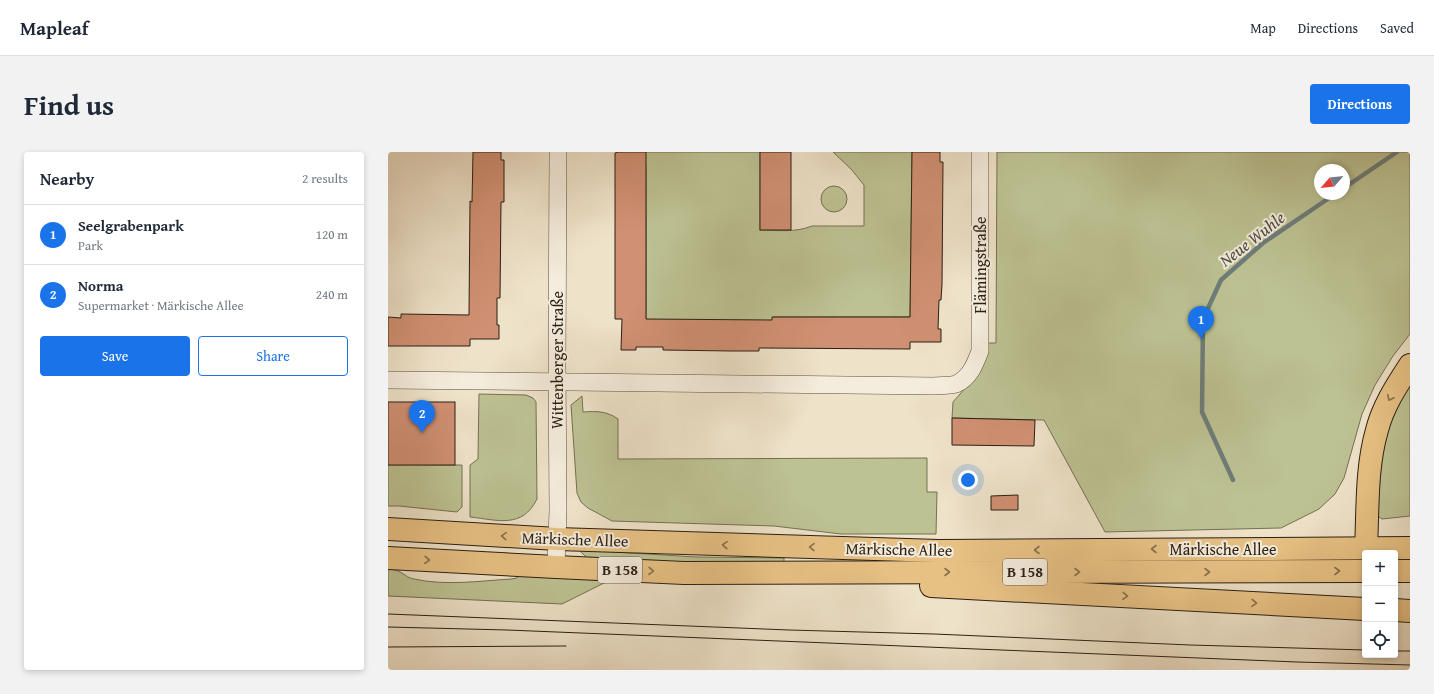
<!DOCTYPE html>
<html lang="en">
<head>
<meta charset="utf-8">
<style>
	:root { --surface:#fff; --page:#f2f2f3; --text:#1f2937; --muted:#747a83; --line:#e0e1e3; --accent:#1a73e8 }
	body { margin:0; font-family:"Gentium Book Plus",serif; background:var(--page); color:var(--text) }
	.controls { position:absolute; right:12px; bottom:12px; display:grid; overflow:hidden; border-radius:4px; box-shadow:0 2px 6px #0003 }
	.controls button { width:36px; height:36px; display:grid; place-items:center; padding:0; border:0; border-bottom:1px solid var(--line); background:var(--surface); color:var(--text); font:20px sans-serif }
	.compass { position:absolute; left:926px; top:12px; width:36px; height:36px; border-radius:50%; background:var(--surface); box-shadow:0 2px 6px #0003; rotate:242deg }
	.you { position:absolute; left:580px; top:328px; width:14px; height:14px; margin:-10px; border:3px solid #fff; border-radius:50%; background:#1a73e8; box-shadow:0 0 0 6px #1a73e833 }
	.badge { display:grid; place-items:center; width:26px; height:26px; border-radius:50%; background:var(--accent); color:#fff; font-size:13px; font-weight:700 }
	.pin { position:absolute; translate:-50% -33px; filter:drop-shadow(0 1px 2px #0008) }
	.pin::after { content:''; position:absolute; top:21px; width:14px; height:12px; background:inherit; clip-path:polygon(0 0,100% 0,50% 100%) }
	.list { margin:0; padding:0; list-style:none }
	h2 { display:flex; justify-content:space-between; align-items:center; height:52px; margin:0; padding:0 16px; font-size:17px }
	h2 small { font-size:13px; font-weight:400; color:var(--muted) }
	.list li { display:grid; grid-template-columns:26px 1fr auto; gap:12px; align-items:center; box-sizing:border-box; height:60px; padding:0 16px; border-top:1px solid var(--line) }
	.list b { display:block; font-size:15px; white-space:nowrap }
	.list p { margin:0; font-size:13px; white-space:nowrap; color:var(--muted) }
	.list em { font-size:13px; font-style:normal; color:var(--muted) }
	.actions { display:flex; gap:8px; padding:12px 16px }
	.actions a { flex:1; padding:9px 0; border:1px solid var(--accent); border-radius:4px; text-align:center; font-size:14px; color:var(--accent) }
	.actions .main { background:var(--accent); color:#fff }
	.icon { flex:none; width:22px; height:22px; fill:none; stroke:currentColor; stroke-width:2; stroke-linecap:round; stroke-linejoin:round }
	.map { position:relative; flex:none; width:1022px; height:518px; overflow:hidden; border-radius:4px }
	header { display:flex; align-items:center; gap:24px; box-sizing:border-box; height:56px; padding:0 20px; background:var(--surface); border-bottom:1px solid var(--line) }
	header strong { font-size:19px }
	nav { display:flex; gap:22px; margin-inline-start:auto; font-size:14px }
	.intro { display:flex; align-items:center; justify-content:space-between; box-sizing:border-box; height:96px; padding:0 24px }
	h1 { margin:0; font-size:28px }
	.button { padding:10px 18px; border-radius:4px; background:var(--accent); color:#fff; font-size:14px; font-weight:700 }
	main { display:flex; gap:24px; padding:0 24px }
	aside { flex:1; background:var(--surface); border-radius:4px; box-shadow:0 2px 6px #0003 }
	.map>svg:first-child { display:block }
</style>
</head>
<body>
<header>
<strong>Mapleaf</strong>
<nav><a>Map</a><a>Directions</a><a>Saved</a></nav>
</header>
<div class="intro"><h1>Find us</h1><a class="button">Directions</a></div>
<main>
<aside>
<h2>Nearby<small>2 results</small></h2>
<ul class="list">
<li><span class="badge">1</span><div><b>Seelgrabenpark</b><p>Park</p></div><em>120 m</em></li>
<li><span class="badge">2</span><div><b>Norma</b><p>Supermarket · Märkische Allee</p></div><em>240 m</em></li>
</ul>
<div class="actions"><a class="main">Save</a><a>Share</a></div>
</aside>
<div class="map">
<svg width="1022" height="518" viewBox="0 0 1022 518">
	<rect width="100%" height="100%" fill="#eee2c9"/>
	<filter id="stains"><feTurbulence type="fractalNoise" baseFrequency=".005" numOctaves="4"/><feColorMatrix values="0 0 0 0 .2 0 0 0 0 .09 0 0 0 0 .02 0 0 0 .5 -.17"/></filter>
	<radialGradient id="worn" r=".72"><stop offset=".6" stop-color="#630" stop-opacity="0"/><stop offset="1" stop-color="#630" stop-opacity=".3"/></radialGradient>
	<g fill="#bdc293" stroke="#747054" fill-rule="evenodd">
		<path d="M 256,0 L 372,0 L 372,78 C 389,78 407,81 424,74 L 476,74 L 476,33 L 463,17 L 445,0 L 524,0 L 522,165 L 385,165 L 384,196 L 258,167 L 258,14 Z"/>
		<path d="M 609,0 L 1022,0 L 1022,182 L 1005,204 L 987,233 L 974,262 L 956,326 L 947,342 L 931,357 L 893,376 L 717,380 L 656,268 L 564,266 L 565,250 L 593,218 L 599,191 L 608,191 ZM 932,18 L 956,18 L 956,42 L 932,42 Z"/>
		<circle cx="446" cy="47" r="13"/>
		<path d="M 1022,230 L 1022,364 L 994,367 L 991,365 L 988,356 L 992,305 L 1001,272 L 1014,243 Z"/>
		<path d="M 91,242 L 138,243 L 145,246 L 148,250 L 149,347 C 134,377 110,368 82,365 L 82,313 L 90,307 Z"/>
		<path d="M 194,244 L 195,260 C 208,259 219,259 230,267 L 230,307 L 539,306 L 539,340 L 549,340 L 548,382 L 453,382 L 386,374 L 224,369 L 200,356 L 193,350 L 189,341 L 183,253 Z"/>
		<path d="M 0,313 L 74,313 L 74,355 L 69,360 L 11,354 L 0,354 Z"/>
		<path d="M 194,398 L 308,405 L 396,406 L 396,412 L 294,412 L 199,406 L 193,400 Z"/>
		<path d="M 0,417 C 4,417 9,418 12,420 C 18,423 18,425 26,427 C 57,434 91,429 123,427 L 129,426 L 131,422 L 220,429 L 174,452 L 0,444 Z"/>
	</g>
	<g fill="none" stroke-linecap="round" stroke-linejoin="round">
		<g stroke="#6e7d7b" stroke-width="4.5">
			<path d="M 956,36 L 1009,0"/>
			<path d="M 845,328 L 814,260 L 815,167 L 833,128 L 875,91 L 947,42"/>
		</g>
	</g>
	<g fill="#d09073" stroke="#2a1f14">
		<path d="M 85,0 L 113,0 L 113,8 L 116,8 L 116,50 L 113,50 L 112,146 L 109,146 L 109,173 L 111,173 L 111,187 L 82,187 L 82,194 L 0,194 L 0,165 L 13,166 L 13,162 L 81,163 L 82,49 L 84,50 Z"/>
		<path d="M 230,0 L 258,0 L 258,167 L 384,168 L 384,165 L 522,165 L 524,0 L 552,0 L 552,10 L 555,10 L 554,132 L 553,148 L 551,148 L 550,177 L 553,177 L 553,190 L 522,190 L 522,197 L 371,196 L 371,199 L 343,199 L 275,198 L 275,195 L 248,195 L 248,198 L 233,198 L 234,167 L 227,167 L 227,1 Z"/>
		<rect x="372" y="0" width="31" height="78"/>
		<rect x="0" y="250" width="67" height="63"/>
		<path d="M 564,266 L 647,268 L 646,294 L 564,293 Z"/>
		<path d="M 630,343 L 630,358 L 603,358 L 603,344 Z"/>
	</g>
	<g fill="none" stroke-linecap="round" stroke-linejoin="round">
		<defs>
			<g id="minor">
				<path d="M 0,228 L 546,234 C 553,233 562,234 568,232 C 582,226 587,212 592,199 L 592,0"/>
				<path d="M 168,415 L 170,358 L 169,214 L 170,0"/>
			</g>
			<g id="major">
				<path d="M 0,377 L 169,387 L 551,399 L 1022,396"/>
				<path d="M 978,396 C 980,357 978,316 989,278 C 995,254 1009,233 1022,213"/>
				<path d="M 0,406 L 168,415 L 296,421 L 977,419"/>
				<path d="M 1007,419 L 1022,419"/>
				<path d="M 543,434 L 977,457"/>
				<path d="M 1007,458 L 1022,459"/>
			</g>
		</defs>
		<use href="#minor" stroke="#5b5041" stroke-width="18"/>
		<use href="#major" stroke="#2a1f14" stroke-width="24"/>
		<use href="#minor" stroke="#f4ecdc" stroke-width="17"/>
		<use href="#major" stroke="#e7c184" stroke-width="22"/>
		<g stroke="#2a1f14" stroke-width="1">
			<path d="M 0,462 L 401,478 L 546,482 L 802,493 L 977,498"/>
			<path d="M 0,475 L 119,478 L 909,510 L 1022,513"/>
			<path d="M 0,495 L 178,494"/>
			<path d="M 1007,499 L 1022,499"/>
		</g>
	</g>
	<defs><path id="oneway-chevron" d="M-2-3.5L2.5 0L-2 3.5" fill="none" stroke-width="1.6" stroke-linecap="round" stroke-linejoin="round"/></defs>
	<g stroke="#88704c">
		<use href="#oneway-chevron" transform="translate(1002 246) rotate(116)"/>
		<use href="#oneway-chevron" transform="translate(116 384) rotate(-176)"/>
		<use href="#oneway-chevron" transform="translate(337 393) rotate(-178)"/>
		<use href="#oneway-chevron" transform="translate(424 395) rotate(-178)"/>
		<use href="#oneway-chevron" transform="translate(766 397) rotate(180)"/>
		<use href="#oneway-chevron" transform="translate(649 398) rotate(180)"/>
		<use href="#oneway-chevron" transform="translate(39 408) rotate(3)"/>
		<use href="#oneway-chevron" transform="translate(263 419) rotate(2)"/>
		<use href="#oneway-chevron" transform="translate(949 419)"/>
		<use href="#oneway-chevron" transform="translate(559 420)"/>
		<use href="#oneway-chevron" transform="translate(689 420)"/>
		<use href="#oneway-chevron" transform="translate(819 420)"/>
		<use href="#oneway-chevron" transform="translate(737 444) rotate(3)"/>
		<use href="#oneway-chevron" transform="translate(866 451) rotate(3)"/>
	</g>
	<g text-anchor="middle" stroke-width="4" stroke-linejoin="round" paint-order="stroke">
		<g fill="#f4ecdc" stroke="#675c50" stroke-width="1">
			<rect x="210" y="405" width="44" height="26" rx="3"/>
			<rect x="615" y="407" width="44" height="26" rx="3"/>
		</g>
		<g font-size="15" font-weight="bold" fill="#2a1f14">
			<text x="232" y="423">B 158</text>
			<text x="637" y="425">B 158</text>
		</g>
		<g font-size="16" fill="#2a1f14" stroke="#f4ecdc">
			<text transform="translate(592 113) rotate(-90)" y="6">Flämingstraße</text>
			<text transform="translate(169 208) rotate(-90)" y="6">Wittenberger Straße</text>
			<text transform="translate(187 387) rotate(2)" y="6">Märkische Allee</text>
			<text transform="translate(511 397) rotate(1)" y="6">Märkische Allee</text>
			<text x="835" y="403">Märkische Allee</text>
		</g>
		<g font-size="17" font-style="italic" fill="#4c4e47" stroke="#f4ecdc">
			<text transform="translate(864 87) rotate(-38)" y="6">Neue Wuhle</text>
		</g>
	</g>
	<rect width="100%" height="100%" filter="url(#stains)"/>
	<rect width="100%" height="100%" fill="url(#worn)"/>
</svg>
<div class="controls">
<button>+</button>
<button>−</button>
<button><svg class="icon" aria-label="locate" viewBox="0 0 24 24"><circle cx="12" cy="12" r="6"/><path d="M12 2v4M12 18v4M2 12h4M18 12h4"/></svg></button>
</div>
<svg class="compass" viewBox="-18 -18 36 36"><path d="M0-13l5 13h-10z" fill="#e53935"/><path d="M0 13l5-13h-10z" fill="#747a83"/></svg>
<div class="you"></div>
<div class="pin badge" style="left:813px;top:187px">1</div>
<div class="pin badge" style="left:34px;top:281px">2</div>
</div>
</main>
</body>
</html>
